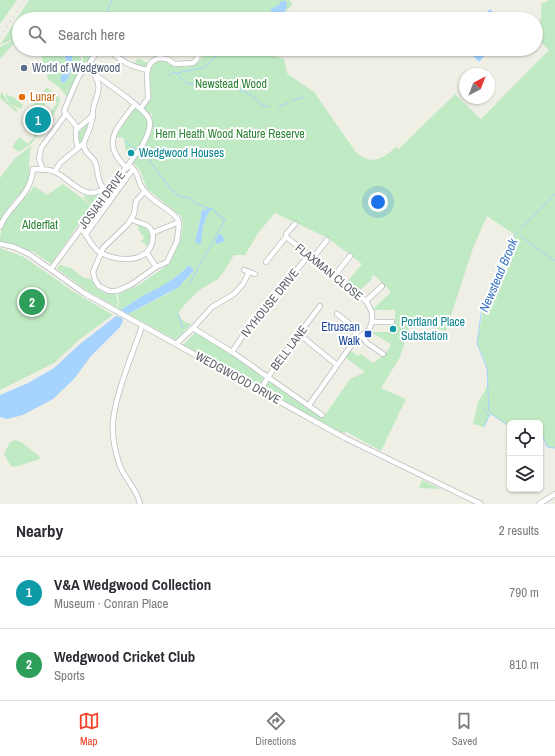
<!DOCTYPE html>
<html lang="en">
<head>
<meta charset="utf-8">
<style>
	:root { --surface:#fff; --page:#f7f7f7; --text:#2b2b33; --muted:#7c7c81; --line:#e1e1e2; --accent:#f64226 }
	body { margin:0; font-family:"Archivo Narrow",sans-serif; background:var(--page); color:var(--text) }
	.controls { position:absolute; right:12px; bottom:12px; display:grid; overflow:hidden; border-radius:6px; box-shadow:0 1px 3px #0004 }
	.controls button { width:36px; height:36px; display:grid; place-items:center; padding:0; border:0; border-bottom:1px solid var(--line); background:var(--surface); color:var(--text); font:20px sans-serif }
	.compass { position:absolute; left:459px; top:68px; width:36px; height:36px; border-radius:50%; background:var(--surface); box-shadow:0 1px 3px #0004; rotate:42deg }
	.you { position:absolute; left:378px; top:202px; width:14px; height:14px; margin:-10px; border:3px solid #fff; border-radius:50%; background:#1a73e8; box-shadow:0 0 0 6px #1a73e833 }
	.badge { display:grid; place-items:center; width:26px; height:26px; border-radius:50%; background:var(--accent); color:#fff; font-size:13px; font-weight:700 }
	.pin { position:absolute; translate:-50% -50%; border:2px solid #fff; box-shadow:0 1px 4px #0006 }
	.list { margin:0; padding:0; list-style:none }
	h2 { display:flex; justify-content:space-between; align-items:center; height:52px; margin:0; padding:0 16px; font-size:17px }
	h2 small { font-size:13px; font-weight:400; color:var(--muted) }
	.list li { display:grid; grid-template-columns:26px 1fr auto; gap:12px; align-items:center; box-sizing:border-box; height:72px; padding:0 16px; border-top:1px solid var(--line) }
	.list b { display:block; font-size:15px; white-space:nowrap }
	.list p { margin:0; font-size:13px; white-space:nowrap; color:var(--muted) }
	.list em { font-size:13px; font-style:normal; color:var(--muted) }
	.icon { flex:none; width:22px; height:22px; fill:none; stroke:currentColor; stroke-width:2; stroke-linecap:round; stroke-linejoin:round }
	.map { position:relative; flex:none; width:555px; height:504px; overflow:hidden }
	.search { position:absolute; background:var(--surface); box-shadow:0 1px 3px #0004; left:12px; right:12px; top:12px; height:44px; display:flex; align-items:center; gap:10px; box-sizing:border-box; padding:0 14px; border-radius:22px; color:var(--muted); font-size:15px }
	.sheet { height:196px; background:var(--surface) }
	nav { display:flex; justify-content:space-around; align-items:center; box-sizing:border-box; height:56px; border-top:1px solid var(--line); background:var(--surface); font-size:11px; color:var(--muted) }
	nav a { display:grid; justify-items:center; gap:2px }
	nav .on { color:var(--accent) }
	.map>svg:first-child { display:block }
</style>
</head>
<body>
<div class="map">
<svg width="555" height="504" viewBox="0 0 555 504">
	<rect width="100%" height="100%" fill="#f0efe5"/>
	<g fill="#c0eac3" fill-rule="evenodd">
		<path d="M 0,0 L 17,0 L 0,24 Z"/>
		<path d="M 29,0 L 290,0 L 292,5 L 278,19 L 154,19 L 156,13 L 152,13 L 151,19 L 57,19 C 49,15 42,18 33,19 C 29,20 24,19 19,19 L 19,31 L 14,35 L 12,40 L 0,45 ZM 280,4 L 287,9 L 278,15 L 272,9 Z"/>
		<path d="M 549,0 L 555,0 L 555,448 L 547,447 L 540,429 L 540,423 L 510,423 L 510,427 L 490,414 L 484,427 L 473,424 L 478,402 L 486,389 L 488,381 L 486,364 L 477,343 L 484,306 L 515,235 L 487,216 L 473,248 L 446,331 L 411,322 L 400,357 L 381,388 L 406,399 L 381,451 L 345,431 L 345,434 L 327,426 L 264,389 L 269,381 L 323,418 L 350,379 L 365,372 L 345,357 L 350,350 L 358,356 L 361,354 L 373,363 C 381,358 388,353 391,344 L 370,332 L 371,330 L 374,332 L 395,332 L 395,310 L 374,310 L 374,308 L 390,293 L 390,291 L 374,275 L 371,277 L 372,279 L 358,292 L 347,282 L 362,264 L 328,238 L 275,213 L 258,233 L 245,255 L 234,255 L 223,273 L 218,279 L 201,289 L 185,304 L 179,312 C 180,321 184,321 191,324 L 176,340 L 128,314 L 167,294 L 184,282 L 194,270 L 189,265 L 182,272 L 165,285 L 139,298 L 121,310 L 117,308 L 119,304 L 118,294 L 139,285 L 170,263 L 181,238 L 183,222 L 181,216 L 147,189 L 140,170 L 133,163 C 141,152 151,139 153,126 C 153,121 151,118 152,113 L 149,114 L 144,109 C 147,104 150,100 151,95 C 152,84 145,70 155,62 C 161,56 168,63 174,66 C 177,67 181,67 184,67 C 195,67 203,60 206,49 L 268,49 L 273,55 L 284,59 L 287,73 L 289,75 L 314,92 L 355,151 C 371,166 381,160 396,147 L 399,149 L 455,94 L 481,119 L 549,50 L 536,38 C 540,26 542,16 541,4 ZM 201,212 L 207,216 L 203,226 L 201,244 L 195,243 L 201,215 Z"/>
		<path d="M 19,32 L 18,42 L 16,41 L 0,59 L 0,47 L 12,41 L 15,35 Z"/>
		<path d="M 42,49 L 58,49 C 67,56 68,66 62,74 L 65,82 C 73,73 74,60 70,49 L 83,49 L 81,52 L 81,70 L 68,98 L 59,87 L 48,79 L 41,55 Z"/>
		<path d="M 85,49 L 97,49 L 88,62 L 86,61 L 83,68 L 83,53 Z"/>
		<path d="M 138,58 L 148,63 L 146,67 L 134,64 Z"/>
		<path d="M 47,87 L 60,98 C 61,108 42,129 36,138 L 33,136 L 57,103 L 50,98 L 35,117 L 26,122 L 22,119 Z"/>
		<path d="M 1,92 L 3,94 L 9,104 L 5,93 L 11,97 L 12,96 L 23,105 L 21,109 L 9,104 L 18,110 L 16,112 L 0,98 Z"/>
		<path d="M 135,108 C 138,109 140,111 142,113 C 154,127 143,141 134,153 L 131,151 L 129,153 L 126,152 L 124,139 L 122,138 L 122,137 L 114,138 Z"/>
		<path d="M 90,120 C 88,129 86,138 78,144 L 77,134 Z"/>
		<path d="M 19,137 L 28,144 L 33,138 L 35,139 L 31,144 L 19,152 L 12,147 Z"/>
		<path d="M 31,146 L 29,161 L 30,176 L 26,189 L 13,201 L 0,221 L 0,178 L 14,159 Z"/>
		<path d="M 63,184 L 92,206 L 51,264 L 34,252 L 0,241 C 0,217 23,204 34,186 L 47,195 Z"/>
		<path d="M 102,192 L 103,194 L 92,206 L 82,196 L 92,196 Z"/>
		<path d="M 138,225 L 146,228 L 151,234 L 150,246 L 147,245 L 147,246 L 141,241 L 144,238 L 138,229 Z"/>
		<path d="M 0,248 L 24,257 L 74,292 L 113,315 L 80,339 L 54,363 L 0,390 Z"/>
		<path d="M 60,265 L 71,268 L 84,278 L 91,279 C 96,290 104,295 116,294 L 118,304 L 116,307 L 89,292 L 57,269 Z"/>
		<path d="M 195,333 L 232,354 L 241,360 L 247,367 L 250,367 L 264,378 L 258,388 L 183,345 Z"/>
		<path d="M 14,440 L 21,442 L 39,456 L 40,459 L 15,467 L 11,466 L 4,454 L 10,442 Z"/>
		<path d="M 422,480 L 441,489 L 419,488 Z"/>
	</g>
	<g fill="#a7d3ff">
		<path d="M 281,1 L 286,1 L 287,7 L 283,14 L 278,15 L 275,13 L 270,10 L 271,9 L 280,4 Z"/>
		<path d="M 490,9 L 500,19 L 481,19 Z"/>
		<path d="M 58,49 L 70,49 C 74,60 73,73 65,82 L 63,83 L 60,80 C 64,68 72,59 58,49 Z"/>
		<path d="M 466,49 L 491,49 L 479,62 Z"/>
		<path d="M 211,208 L 225,219 L 224,220 L 212,210 L 209,211 L 203,226 L 201,244 L 195,243 L 201,216 L 201,212 L 203,210 Z"/>
		<path d="M 219,234 L 222,235 L 224,240 L 223,242 L 217,244 L 215,243 L 218,235 Z"/>
		<path d="M 189,265 L 194,270 L 179,287 L 128,314 L 121,310 C 127,306 133,302 139,298 C 157,288 175,281 189,265 Z"/>
		<path d="M 116,316 L 122,318 L 123,321 L 120,327 L 91,356 L 74,379 L 53,399 L 23,415 L 7,419 L 0,417 L 0,395 L 28,383 L 54,368 L 80,344 Z"/>
	</g>
	<g fill="none" stroke-linecap="round" stroke-linejoin="round">
		<g stroke="#a7d3ff" stroke-width="1">
			<path d="M 103,19 L 112,0"/>
			<path d="M 177,73 L 205,67 L 222,49"/>
			<path d="M 169,75 L 175,72 L 186,83 L 205,87 L 221,85 L 229,86 L 244,91 L 254,97 L 261,105 L 270,107"/>
			<path d="M 291,101 L 303,97"/>
			<path d="M 278,107 L 288,103"/>
			<path d="M 126,141 L 130,146 L 136,149"/>
			<path d="M 144,153 L 169,187 L 179,196 L 190,198 L 196,204 L 211,209"/>
			<path d="M 521,228 L 555,194"/>
			<path d="M 520,236 L 555,261"/>
			<path d="M 189,284 L 225,220"/>
			<path d="M 178,315 L 183,328"/>
			<path d="M 484,409 L 488,415"/>
			<path d="M 484,427 L 490,414"/>
			<path d="M 510,427 L 489,412 L 487,369 L 477,343 L 482,307 L 488,300 C 497,279 502,247 518,231"/>
			<path d="M 540,429 L 547,447 L 555,448"/>
		</g>
		<defs>
			<g id="minor">
				<path d="M 107,49 C 122,61 128,66 148,70"/>
				<path d="M 90,62 L 99,49"/>
				<path d="M 95,76 C 102,88 97,94 94,105 C 92,112 93,120 90,127 C 89,132 84,139 84,144 C 83,154 95,156 96,165 C 99,175 97,182 105,190"/>
				<path d="M 141,108 L 148,98 L 147,73 L 149,66 L 153,61 L 159,58 L 167,59 L 175,64 L 193,63 L 197,59 L 199,49"/>
				<path d="M 76,130 L 90,118 L 93,117"/>
				<path d="M 78,148 L 76,139 L 76,126 L 64,111 C 67,104 78,75 82,72 C 86,69 88,70 91,72"/>
				<path d="M 129,165 C 141,175 136,179 143,189 C 151,202 168,207 177,218 L 179,224 L 177,241 L 167,262 L 156,267 L 132,284 L 122,289 L 116,291 L 109,291 L 99,286 L 95,280 L 93,272 L 103,248 L 128,224 L 134,214 L 136,201 L 145,191"/>
				<path d="M 127,168 C 99,143 118,127 135,104"/>
				<path d="M 43,170 L 39,159 L 41,148 L 66,114"/>
				<path d="M 55,171 L 60,163 L 84,143"/>
				<path d="M 0,227 C 9,203 30,199 33,169 C 40,169 49,169 55,172 C 71,179 85,203 104,188"/>
				<path d="M 81,228 C 87,235 91,246 98,251 C 113,261 146,265 152,243 C 153,238 154,233 150,228 C 145,223 137,223 131,219"/>
				<path d="M 152,233 L 179,222"/>
				<path d="M 86,234 L 133,169"/>
				<path d="M 286,237 L 345,283 L 366,301 L 371,310 L 372,313 L 372,322 L 369,330 L 355,340 L 309,405"/>
				<path d="M 0,244 L 14,247 L 29,254 L 84,293 L 345,438 L 481,504"/>
				<path d="M 147,253 L 156,267"/>
				<path d="M 313,258 L 327,240"/>
				<path d="M 266,262 L 286,237 L 286,234 L 295,224"/>
				<path d="M 51,269 L 142,146 C 146,138 152,128 149,119 C 146,109 102,80 92,72 L 90,69 L 91,61"/>
				<path d="M 244,270 L 255,274"/>
				<path d="M 335,275 L 350,256"/>
				<path d="M 366,301 L 382,286"/>
				<path d="M 337,314 L 351,325 L 358,337"/>
				<path d="M 372,322 L 392,322"/>
				<path d="M 193,328 L 232,352 L 322,415"/>
				<path d="M 299,334 L 337,365"/>
				<path d="M 362,336 L 367,343 L 383,354"/>
				<path d="M 176,344 L 193,328 L 212,307 L 234,294 L 243,284 L 249,272"/>
				<path d="M 232,352 L 246,331 L 309,255"/>
				<path d="M 260,390 L 278,362 L 320,306"/>
				<path d="M 140,504 C 138,489 123,478 119,463 C 114,448 111,430 114,414 C 118,387 133,353 142,326"/>
				<path d="M 539,504 L 555,494"/>
			</g>
		</defs>
		<use href="#minor" stroke="#babdc2" stroke-width="6"/>
		<use href="#minor" stroke="#fff" stroke-width="4.5"/>
		<path stroke="#b8b9ba" stroke-width="1" stroke-dasharray="1 5" stroke-linecap="butt" d="M 0,37 L 25,0"/>
	</g>
	<circle fill="#5c6f8a" stroke="#fff" stroke-width="1.5" cx="24" cy="68" r="4"/>
	<circle fill="#e8710a" stroke="#fff" stroke-width="1.5" cx="22" cy="97" r="4"/>
	<g fill="#0f9aa8" stroke="#fff" stroke-width="1.5">
		<circle cx="131" cy="153" r="4"/>
		<circle cx="393" cy="329" r="4"/>
	</g>
	<rect fill="#1a4fb4" stroke="#fff" stroke-width="1.5" x="364" y="330" width="8" height="8" rx="2"/>
	<g text-anchor="middle" stroke-width="4" stroke-linejoin="round" paint-order="stroke">
		<g font-size="12" fill="#4e5e75" stroke="#fff" text-anchor="start">
			<text x="32" y="72">World of Wedgwood</text>
		</g>
		<g font-size="12" fill="#2e8437" stroke="#fff">
			<text x="231" y="88">Newstead Wood</text>
			<text x="230" y="138">Hem Heath Wood Nature Reserve</text>
			<text x="40" y="229">Alderflat</text>
		</g>
		<g font-size="12" fill="#c56008" stroke="#fff" text-anchor="start">
			<text x="30" y="101">Lunar</text>
		</g>
		<g font-size="12" fill="#0d838f" stroke="#fff" text-anchor="start">
			<text x="139" y="157">Wedgwood Houses</text>
			<text x="401" y="326">Portland Place<tspan x="401" dy="14">Substation</tspan></text>
		</g>
		<g font-size="12" fill="#5d6167" stroke="#fff">
			<text transform="translate(102 200) rotate(-53)" y="4">JOSIAH DRIVE</text>
			<text transform="translate(329 272) rotate(39)" y="4">FLAXMAN CLOSE</text>
			<text transform="translate(270 303) rotate(-51)" y="4">IVYHOUSE DRIVE</text>
			<text transform="translate(289 348) rotate(-53)" y="4">BELL LANE</text>
			<text transform="translate(238 378) rotate(29)" y="4">WEDGWOOD DRIVE</text>
		</g>
		<g font-size="12" fill="#164399" stroke="#fff" text-anchor="end">
			<text x="360" y="331">Etruscan<tspan x="360" dy="14">Walk</tspan></text>
		</g>
		<g font-size="13" font-style="italic" fill="#3d77c4" stroke="#fff">
			<text transform="translate(498 275) rotate(-67)" y="5">Newstead Brook</text>
		</g>
	</g>
</svg>
<div class="controls">
<button><svg class="icon" aria-label="locate" viewBox="0 0 24 24"><circle cx="12" cy="12" r="6"/><path d="M12 2v4M12 18v4M2 12h4M18 12h4"/></svg></button>
<button><svg class="icon" aria-label="layers" viewBox="0 0 24 24"><path d="M12 4l9 5-9 5-9-5zM3 14l9 5 9-5"/></svg></button>
</div>
<svg class="compass" viewBox="-18 -18 36 36"><path d="M0-13l5 13h-10z" fill="#e53935"/><path d="M0 13l5-13h-10z" fill="#7c7c81"/></svg>
<div class="you"></div>
<div class="pin badge" style="left:38px;top:120px;background:#0f9aa8">1</div>
<div class="pin badge" style="left:32px;top:302px;background:#2e9e5b">2</div>
<div class="search"><svg class="icon" aria-label="search" viewBox="0 0 24 24"><circle cx="10" cy="10" r="6"/><path d="M15 15l6 6"/></svg>Search here</div>
</div>
<section class="sheet">
<h2>Nearby<small>2 results</small></h2>
<ul class="list">
<li><span class="badge" style="background:#0f9aa8">1</span><div><b>V&amp;A Wedgwood Collection</b><p>Museum · Conran Place</p></div><em>790 m</em></li>
<li><span class="badge" style="background:#2e9e5b">2</span><div><b>Wedgwood Cricket Club</b><p>Sports</p></div><em>810 m</em></li>
</ul>
</section>
<nav>
<a class="on"><svg class="icon" aria-label="map" viewBox="0 0 24 24"><path d="M3 6l6-2 6 2 6-2v14l-6 2-6-2-6 2zM9 4v14M15 6v14"/></svg>Map</a>
<a><svg class="icon" aria-label="directions" viewBox="0 0 24 24"><path d="M12 3l9 9-9 9-9-9zM9 14v-3h6M13 9l2 2-2 2"/></svg>Directions</a>
<a><svg class="icon" aria-label="saved" viewBox="0 0 24 24"><path d="M7 4h10v16l-5-4-5 4z"/></svg>Saved</a>
</nav>
</body>
</html>
